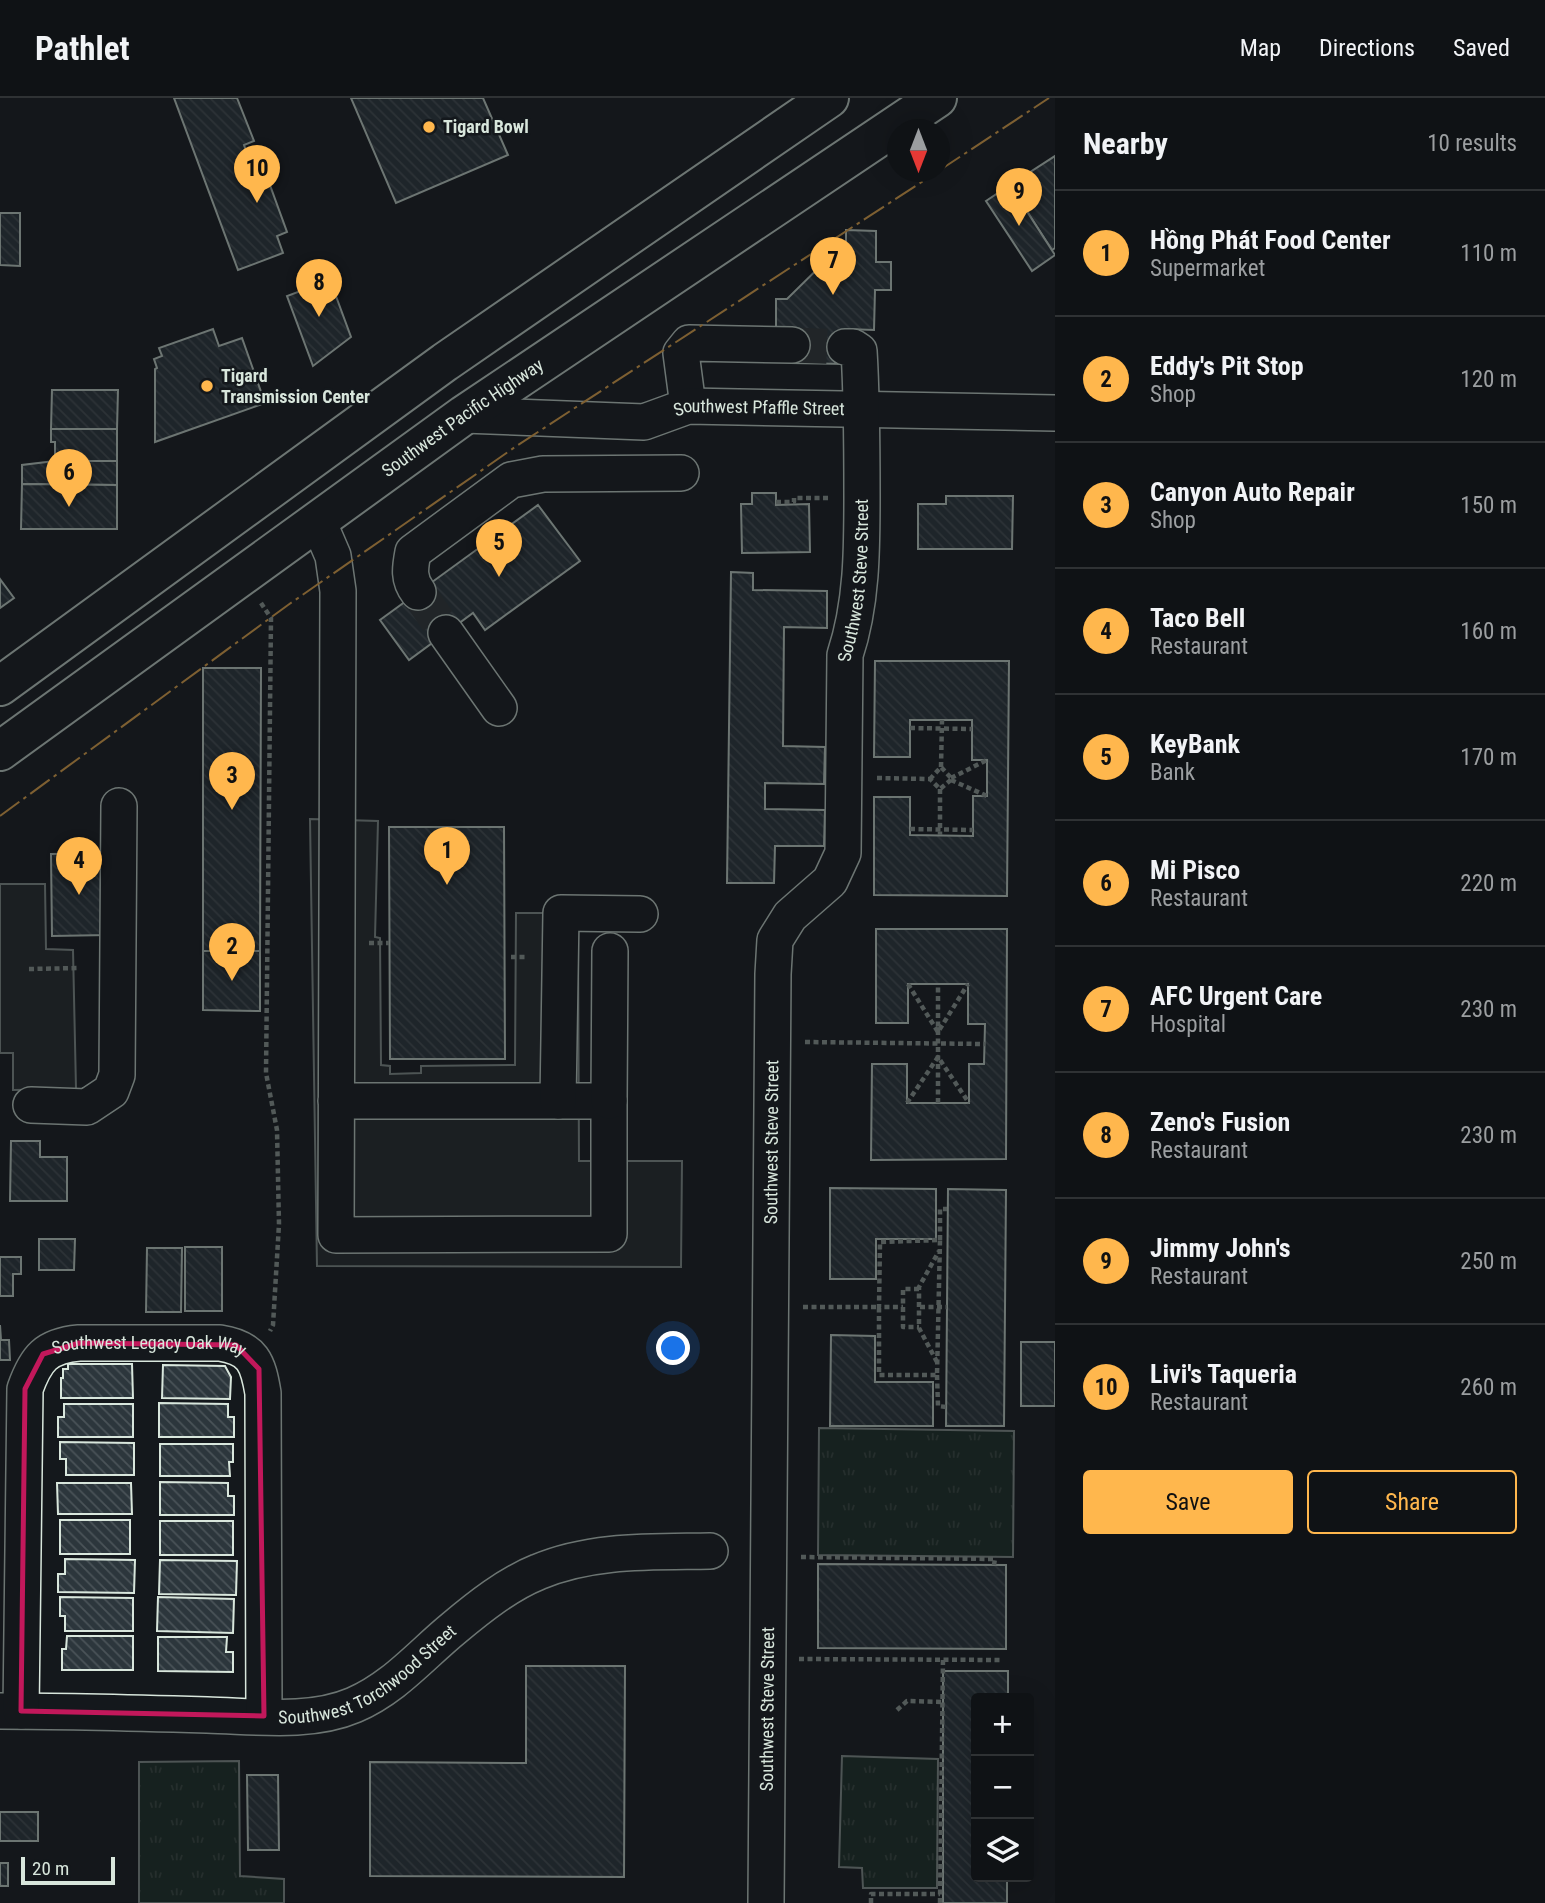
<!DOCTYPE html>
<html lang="en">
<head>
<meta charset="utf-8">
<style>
	:root { --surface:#0f1215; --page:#181b1e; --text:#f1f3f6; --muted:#9b9ea0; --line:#2f3234; --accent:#ffb74d }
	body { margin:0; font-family:"Roboto Condensed",sans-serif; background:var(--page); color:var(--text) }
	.controls { position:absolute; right:21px; bottom:21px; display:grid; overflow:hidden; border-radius:7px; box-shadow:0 7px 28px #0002 }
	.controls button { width:63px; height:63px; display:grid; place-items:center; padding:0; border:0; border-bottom:2px solid var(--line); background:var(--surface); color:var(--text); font:35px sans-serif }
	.compass { position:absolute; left:887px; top:21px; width:63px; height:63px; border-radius:50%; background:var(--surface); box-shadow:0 7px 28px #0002; rotate:180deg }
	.scale { position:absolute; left:21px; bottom:18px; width:94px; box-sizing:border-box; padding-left:7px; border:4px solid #d8e6dc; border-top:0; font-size:19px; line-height:24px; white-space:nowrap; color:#d8e6dc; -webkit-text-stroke:5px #14181c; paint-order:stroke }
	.you { position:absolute; left:674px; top:1251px; width:24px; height:24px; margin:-18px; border:5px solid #fff; border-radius:50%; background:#1a73e8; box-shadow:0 0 0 10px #1a73e833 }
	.badge { display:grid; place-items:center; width:46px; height:46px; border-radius:50%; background:var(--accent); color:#111; font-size:23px; font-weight:700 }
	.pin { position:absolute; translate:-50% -58px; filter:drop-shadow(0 2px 4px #0008) }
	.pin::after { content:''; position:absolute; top:37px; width:24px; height:21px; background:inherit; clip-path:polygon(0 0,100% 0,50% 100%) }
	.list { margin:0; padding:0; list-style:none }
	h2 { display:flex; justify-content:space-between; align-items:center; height:91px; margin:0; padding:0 28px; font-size:30px }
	h2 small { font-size:23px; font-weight:400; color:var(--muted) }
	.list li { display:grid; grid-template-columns:46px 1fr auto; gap:21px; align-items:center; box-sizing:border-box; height:126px; padding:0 28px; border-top:2px solid var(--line) }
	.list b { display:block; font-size:26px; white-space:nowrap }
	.list p { margin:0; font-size:23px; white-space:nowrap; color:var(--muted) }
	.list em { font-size:23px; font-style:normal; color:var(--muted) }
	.actions { display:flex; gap:14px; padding:21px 28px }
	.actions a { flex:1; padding:16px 0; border:2px solid var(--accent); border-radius:7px; text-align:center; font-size:24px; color:var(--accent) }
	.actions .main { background:var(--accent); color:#111 }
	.icon { flex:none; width:38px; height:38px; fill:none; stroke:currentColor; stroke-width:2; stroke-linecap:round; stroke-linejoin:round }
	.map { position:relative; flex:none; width:1055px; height:1805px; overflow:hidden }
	header { display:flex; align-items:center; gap:42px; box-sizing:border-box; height:98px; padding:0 35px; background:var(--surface); border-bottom:2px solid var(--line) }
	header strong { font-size:33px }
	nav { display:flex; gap:38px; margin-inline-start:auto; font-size:24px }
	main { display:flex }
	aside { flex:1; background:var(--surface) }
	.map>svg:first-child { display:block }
</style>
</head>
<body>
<header>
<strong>Pathlet</strong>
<nav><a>Map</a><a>Directions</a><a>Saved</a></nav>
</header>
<main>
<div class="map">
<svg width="1055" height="1805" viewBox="0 0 1055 1805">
	<defs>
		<pattern id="grass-tufts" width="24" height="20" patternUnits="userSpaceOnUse" patternTransform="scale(1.75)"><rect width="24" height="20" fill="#1a2d24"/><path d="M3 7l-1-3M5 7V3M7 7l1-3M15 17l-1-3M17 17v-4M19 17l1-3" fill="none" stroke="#3b4b43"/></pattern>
		<pattern id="building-back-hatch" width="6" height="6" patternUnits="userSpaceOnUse" patternTransform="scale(1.75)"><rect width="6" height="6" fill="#2c363c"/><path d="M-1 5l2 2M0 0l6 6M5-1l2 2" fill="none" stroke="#4a5358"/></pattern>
	</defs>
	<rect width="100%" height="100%" fill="#14181c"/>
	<g fill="url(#grass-tufts)" stroke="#939e99" stroke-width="2">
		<path d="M 819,1330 L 1014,1333 L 1013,1459 L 818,1457 Z"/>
		<path d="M 842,1658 L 938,1661 L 937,1790 L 863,1790 L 862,1770 L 839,1769 Z"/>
		<path d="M 239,1663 L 240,1778 L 284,1781 L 284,1805 L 139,1805 L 139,1664 Z"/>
	</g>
	<g fill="#24282b" stroke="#939e99" stroke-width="2">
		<path d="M 310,721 L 378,723 L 375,839 L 380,840 L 381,967 L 390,968 L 390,976 L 421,975 L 421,968 L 515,967 L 516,815 L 574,815 L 578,839 L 579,1063 L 682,1063 L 681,1169 L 317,1168 Z"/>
		<path d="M 0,786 L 45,786 L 46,851 L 73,852 L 76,991 L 13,992 L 13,955 L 0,955 Z"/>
	</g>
	<g fill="url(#building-back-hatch)" stroke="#d8e6dc" stroke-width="2">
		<path d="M 174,0 L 237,0 L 254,43 L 244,47 L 257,82 L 267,79 L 287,134 L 277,138 L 283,155 L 238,172 Z"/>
		<path d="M 351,0 L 483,0 L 508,57 L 396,105 Z"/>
		<path d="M 1055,58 L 1055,150 L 1052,152 L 1010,87 Z"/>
		<path d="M 1010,87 L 1055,157 L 1032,173 L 986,103 Z"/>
		<path d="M 0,115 L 20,115 L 20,168 L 0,167 Z"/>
		<path d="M 846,132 L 876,133 L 876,164 L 891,164 L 891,192 L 875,192 L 874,232 L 846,231 L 845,266 L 792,265 L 793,231 L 776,231 L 776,201 L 787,201 L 846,143 Z"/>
		<path d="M 330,182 L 351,239 L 313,268 L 287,198 Z"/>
		<path d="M 213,231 L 219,248 L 242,240 L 265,305 L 155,344 L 155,271 L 157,270 L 154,261 L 162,258 L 159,250 Z"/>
		<path d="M 52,292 L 118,292 L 117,331 L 51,331 Z"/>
		<path d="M 51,331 L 117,331 L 117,363 L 55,363 L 55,344 L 51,344 Z"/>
		<path d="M 55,363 L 117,363 L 117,387 L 22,386 L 22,367 Z"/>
		<path d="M 22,386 L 117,387 L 117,431 L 21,431 Z"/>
		<path d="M 752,395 L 776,395 L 776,407 L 809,406 L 810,454 L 742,455 L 741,406 L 752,406 Z"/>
		<path d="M 946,398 L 1013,398 L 1012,451 L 918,451 L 918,406 L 946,406 Z"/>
		<path d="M 538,407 L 580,463 L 485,532 L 473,515 L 409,562 L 380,522 Z"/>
		<path d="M 731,474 L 753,475 L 753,492 L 827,493 L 827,530 L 784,529 L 783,648 L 825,649 L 824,686 L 765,685 L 765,711 L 825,712 L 824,748 L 775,748 L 774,785 L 727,785 Z"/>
		<path d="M 0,481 L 14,500 L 0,510 Z"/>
		<path d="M 875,563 L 1009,563 L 1007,798 L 874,797 L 874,699 L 910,699 L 910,737 L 973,738 L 973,698 L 987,698 L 987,662 L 972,662 L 972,622 L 910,622 L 910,659 L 874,659 Z"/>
		<path d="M 203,570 L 261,570 L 260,853 L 203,853 Z"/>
		<path d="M 389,729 L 504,729 L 505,961 L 390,961 Z"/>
		<path d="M 107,755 L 108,837 L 52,838 L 51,756 Z"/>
		<path d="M 876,831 L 1007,831 L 1006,1061 L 871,1062 L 872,966 L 907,966 L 907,1005 L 969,1005 L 969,966 L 984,966 L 985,926 L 968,926 L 968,886 L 908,886 L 908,925 L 876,925 Z"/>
		<path d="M 203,853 L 260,853 L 260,913 L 203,912 Z"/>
		<path d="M 11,1043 L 40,1043 L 40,1059 L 67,1059 L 67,1103 L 10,1103 Z"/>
		<path d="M 830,1090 L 936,1091 L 936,1141 L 876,1141 L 876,1181 L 830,1181 Z"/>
		<path d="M 948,1091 L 1006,1092 L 1004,1328 L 946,1328 Z"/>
		<path d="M 39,1141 L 75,1141 L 74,1172 L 39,1172 Z"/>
		<rect x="185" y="1149" width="37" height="64"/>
		<path d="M 147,1150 L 182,1150 L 181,1214 L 146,1214 Z"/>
		<path d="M 0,1159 L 21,1159 L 21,1176 L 13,1176 L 13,1198 L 0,1198 Z"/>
		<path d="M 0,1227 L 1,1242 L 9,1242 L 10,1262 L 0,1262 Z"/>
		<path d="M 831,1237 L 875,1238 L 875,1284 L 933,1284 L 933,1328 L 830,1328 Z"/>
		<rect x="1021" y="1244" width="34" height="64"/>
		<path d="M 68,1266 L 132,1266 L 133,1300 L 61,1300 L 61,1280 L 63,1280 L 63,1271 L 68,1271 Z"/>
		<path d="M 163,1267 L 225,1268 L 231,1279 L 230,1301 L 162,1300 Z"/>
		<path d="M 159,1305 L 228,1306 L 228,1319 L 234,1319 L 234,1339 L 159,1339 Z"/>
		<path d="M 64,1306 L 133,1306 L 133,1339 L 58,1339 L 58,1319 L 64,1319 Z"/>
		<path d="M 60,1344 L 134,1345 L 134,1377 L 66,1377 L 66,1361 L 60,1361 Z"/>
		<path d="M 160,1346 L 233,1346 L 233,1364 L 229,1364 L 230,1378 L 160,1378 Z"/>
		<path d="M 160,1384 L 228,1385 L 228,1398 L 234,1398 L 234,1417 L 160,1417 Z"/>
		<path d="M 57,1385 L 131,1385 L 132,1416 L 58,1416 Z"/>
		<rect x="60" y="1422" width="70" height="34"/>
		<rect x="160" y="1423" width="73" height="34"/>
		<path d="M 65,1461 L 135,1462 L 134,1495 L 58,1494 L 58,1476 L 65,1476 Z"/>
		<path d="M 160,1462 L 237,1463 L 236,1497 L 159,1496 Z"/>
		<path d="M 818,1466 L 1006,1467 L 1006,1551 L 818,1550 Z"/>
		<path d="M 60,1499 L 133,1500 L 133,1533 L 65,1533 L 65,1518 L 60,1518 Z"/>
		<path d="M 158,1499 L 234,1501 L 233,1535 L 157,1533 Z"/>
		<path d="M 67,1538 L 133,1538 L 133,1572 L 62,1572 L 62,1551 L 66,1551 Z"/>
		<path d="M 158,1539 L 227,1539 L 226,1554 L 233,1554 L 233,1574 L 158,1573 Z"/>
		<path d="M 526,1568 L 625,1568 L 624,1779 L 370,1778 L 370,1664 L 526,1665 Z"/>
		<path d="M 943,1573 L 1008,1573 L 1008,1600 L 976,1600 L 976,1779 L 1007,1779 L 1007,1805 L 943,1805 Z"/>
		<path d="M 247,1677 L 278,1677 L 279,1752 L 248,1752 Z"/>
		<rect x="0" y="1714" width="38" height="29"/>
		<rect x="0" y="1765" width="8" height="23"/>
	</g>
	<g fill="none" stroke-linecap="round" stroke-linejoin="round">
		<g stroke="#313739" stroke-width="35" stroke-dasharray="35 18" stroke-linecap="butt">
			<path d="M 792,247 L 845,249"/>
			<path d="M 418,494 L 446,535"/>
		</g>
		<defs>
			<g id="minor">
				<path d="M 688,308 L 681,255 L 689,245 L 792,247"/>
				<path id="s1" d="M 464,317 L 644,324 L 688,308 L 1055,315"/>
				<path d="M 318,423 L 333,458 L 338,493 C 338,707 335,922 336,1137 L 609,1136 L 609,1003 L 336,1003"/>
				<path d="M 418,494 C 408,481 410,470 413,454 L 511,382 L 543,376 L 681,375"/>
				<path d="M 446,535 L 499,610"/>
				<path d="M 558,1003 L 561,815 L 640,816"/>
				<path d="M 609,1003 L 610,853"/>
				<path d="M 31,1007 L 87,1009 L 111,993 L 117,977 L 119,708"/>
				<path id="s2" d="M 0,1613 C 69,1613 138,1615 207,1617 C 254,1618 310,1626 354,1607 C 394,1590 421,1557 454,1530 C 479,1509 508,1486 538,1474 C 592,1451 653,1454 710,1453"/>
				<path id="s3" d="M 21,1613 L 25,1291 C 36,1260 46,1248 79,1245 L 220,1245 C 253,1250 258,1265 263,1295 L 264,1618"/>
				<path id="s4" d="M 766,1805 L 773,876 L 775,842 L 790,818 L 830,783 L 843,755 L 845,557 C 862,506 862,451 862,398 C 862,349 862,301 859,253 L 853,249 L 845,249"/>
			</g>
			<g id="highway">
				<path d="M 0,588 L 445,264 L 829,0"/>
				<path id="s5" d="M 0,653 L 464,317 L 937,0"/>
			</g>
		</defs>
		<use href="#minor" stroke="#d8e6dc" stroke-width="38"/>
		<use href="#highway" stroke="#d8e6dc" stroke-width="42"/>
		<g stroke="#9da8a2" stroke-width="4.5" stroke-dasharray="5 3.5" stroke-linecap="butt">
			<path d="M 776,404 L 794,404 L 794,400 L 830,400"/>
			<path d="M 261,505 L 271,520 L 266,975 L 277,1032 L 279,1126 L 273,1227 L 270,1233"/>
			<path d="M 910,630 L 972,631"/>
			<path d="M 941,669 L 942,622"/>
			<path d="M 877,680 L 930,681 L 940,691 L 952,681 L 941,669 L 930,681"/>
			<path d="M 951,680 L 987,662"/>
			<path d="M 951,682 L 987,698"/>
			<path d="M 940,691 L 940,737"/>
			<path d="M 910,731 L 973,732"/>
			<path d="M 369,845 L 389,845"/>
			<path d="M 511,859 L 528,859"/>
			<path d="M 29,871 L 78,870"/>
			<path d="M 908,886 L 938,934 L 968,886"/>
			<path d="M 805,944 L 985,946"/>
			<path d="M 907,1005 L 938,959 L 969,1005"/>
			<path d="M 938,1005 L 938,886"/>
			<path d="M 940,1142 L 940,1111 L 947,1111"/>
			<path d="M 919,1191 L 903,1191 L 903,1229 L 919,1229"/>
			<path d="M 803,1209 L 879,1209 L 879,1277 L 937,1277 L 940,1142 L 880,1144 L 879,1209 L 903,1209"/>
			<path d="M 920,1209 L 947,1209"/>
			<path d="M 937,1264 L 919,1230 L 919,1189 L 939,1153"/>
			<path d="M 937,1277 L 938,1308 L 946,1309"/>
			<path d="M 801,1459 L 995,1461 L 994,1467"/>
			<path d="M 799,1561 L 1001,1562"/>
			<path d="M 897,1612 L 907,1603 L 942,1604"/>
			<path d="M 871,1805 L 871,1796 L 940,1796"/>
			<path d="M 940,1805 L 943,1561"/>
		</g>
		<use href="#minor" stroke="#14181c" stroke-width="35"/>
		<use href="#highway" stroke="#14181c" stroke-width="38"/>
		<g stroke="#ffb74d" stroke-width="2" stroke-dasharray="24 5 3.5 5" stroke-linecap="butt">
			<path d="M 940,72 L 1049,0"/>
			<path d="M 0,718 L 288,507 L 518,347 L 937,74"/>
		</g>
	</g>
	<path d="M0 0H1055V1805H0ZM 79,1245 L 236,1247 L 259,1271 L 264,1618 L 21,1613 L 25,1291 L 43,1256 Z" fill="#14181c" fill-opacity=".55" fill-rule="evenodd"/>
	<path fill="none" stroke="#c2185b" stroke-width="5" stroke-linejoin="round" d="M 79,1245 L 236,1247 L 259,1271 L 264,1618 L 21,1613 L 25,1291 L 43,1256 Z"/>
	<g fill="#ffb74d" stroke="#14181c" stroke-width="2.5">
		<circle cx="429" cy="29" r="7"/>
		<circle cx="207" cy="288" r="7"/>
	</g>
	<g text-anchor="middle" stroke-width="5" stroke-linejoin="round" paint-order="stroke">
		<g font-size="18" font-weight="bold" fill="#d8e6dc" stroke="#14181c" text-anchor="start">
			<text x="443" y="35">Tigard Bowl</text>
			<text x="221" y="284">Tigard<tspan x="221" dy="21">Transmission Center</tspan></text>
		</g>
		<g font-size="18" fill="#d8e6dc" stroke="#14181c">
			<text dy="6" stroke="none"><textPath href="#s1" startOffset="298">Southwest Pfaffle Street</textPath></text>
			<text dy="6" stroke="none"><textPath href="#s5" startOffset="570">Southwest Pacific Highway</textPath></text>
			<text dy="6" stroke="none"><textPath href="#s4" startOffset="1349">Southwest Steve Street</textPath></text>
			<text dy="6" stroke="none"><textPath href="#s4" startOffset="761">Southwest Steve Street</textPath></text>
			<text dy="6" stroke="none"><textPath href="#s3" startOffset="469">Southwest Legacy Oak Way</textPath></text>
			<text dy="6" stroke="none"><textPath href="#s2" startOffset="380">Southwest Torchwood Street</textPath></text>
			<text dy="6" stroke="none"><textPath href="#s4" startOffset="194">Southwest Steve Street</textPath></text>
		</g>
	</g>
</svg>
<div class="controls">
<button>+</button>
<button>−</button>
<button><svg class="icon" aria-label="layers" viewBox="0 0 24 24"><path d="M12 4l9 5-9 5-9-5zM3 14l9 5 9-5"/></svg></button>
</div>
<svg class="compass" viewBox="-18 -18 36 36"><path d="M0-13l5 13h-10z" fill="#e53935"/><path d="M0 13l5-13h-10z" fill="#9b9ea0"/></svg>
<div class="scale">20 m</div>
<div class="you"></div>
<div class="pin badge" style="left:447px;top:787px">1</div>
<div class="pin badge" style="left:232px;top:883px">2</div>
<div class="pin badge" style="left:232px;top:712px">3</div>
<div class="pin badge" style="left:79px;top:797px">4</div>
<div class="pin badge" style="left:499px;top:479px">5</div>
<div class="pin badge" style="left:69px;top:409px">6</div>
<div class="pin badge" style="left:833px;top:197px">7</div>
<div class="pin badge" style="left:319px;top:219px">8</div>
<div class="pin badge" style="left:1019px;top:128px">9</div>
<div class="pin badge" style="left:257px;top:105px">10</div>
</div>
<aside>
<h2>Nearby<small>10 results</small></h2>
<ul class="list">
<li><span class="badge">1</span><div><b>Hồng Phát Food Center</b><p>Supermarket</p></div><em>110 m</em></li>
<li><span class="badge">2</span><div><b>Eddy's Pit Stop</b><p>Shop</p></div><em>120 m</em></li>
<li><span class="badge">3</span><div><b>Canyon Auto Repair</b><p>Shop</p></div><em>150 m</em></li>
<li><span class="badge">4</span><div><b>Taco Bell</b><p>Restaurant</p></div><em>160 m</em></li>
<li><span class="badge">5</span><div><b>KeyBank</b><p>Bank</p></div><em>170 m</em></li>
<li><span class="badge">6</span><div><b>Mi Pisco</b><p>Restaurant</p></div><em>220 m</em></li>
<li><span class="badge">7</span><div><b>AFC Urgent Care</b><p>Hospital</p></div><em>230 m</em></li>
<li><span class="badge">8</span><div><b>Zeno's Fusion</b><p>Restaurant</p></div><em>230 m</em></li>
<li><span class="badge">9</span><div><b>Jimmy John's</b><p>Restaurant</p></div><em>250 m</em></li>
<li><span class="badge">10</span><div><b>Livi's Taqueria</b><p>Restaurant</p></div><em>260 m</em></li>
</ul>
<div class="actions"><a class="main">Save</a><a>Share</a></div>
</aside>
</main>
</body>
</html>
